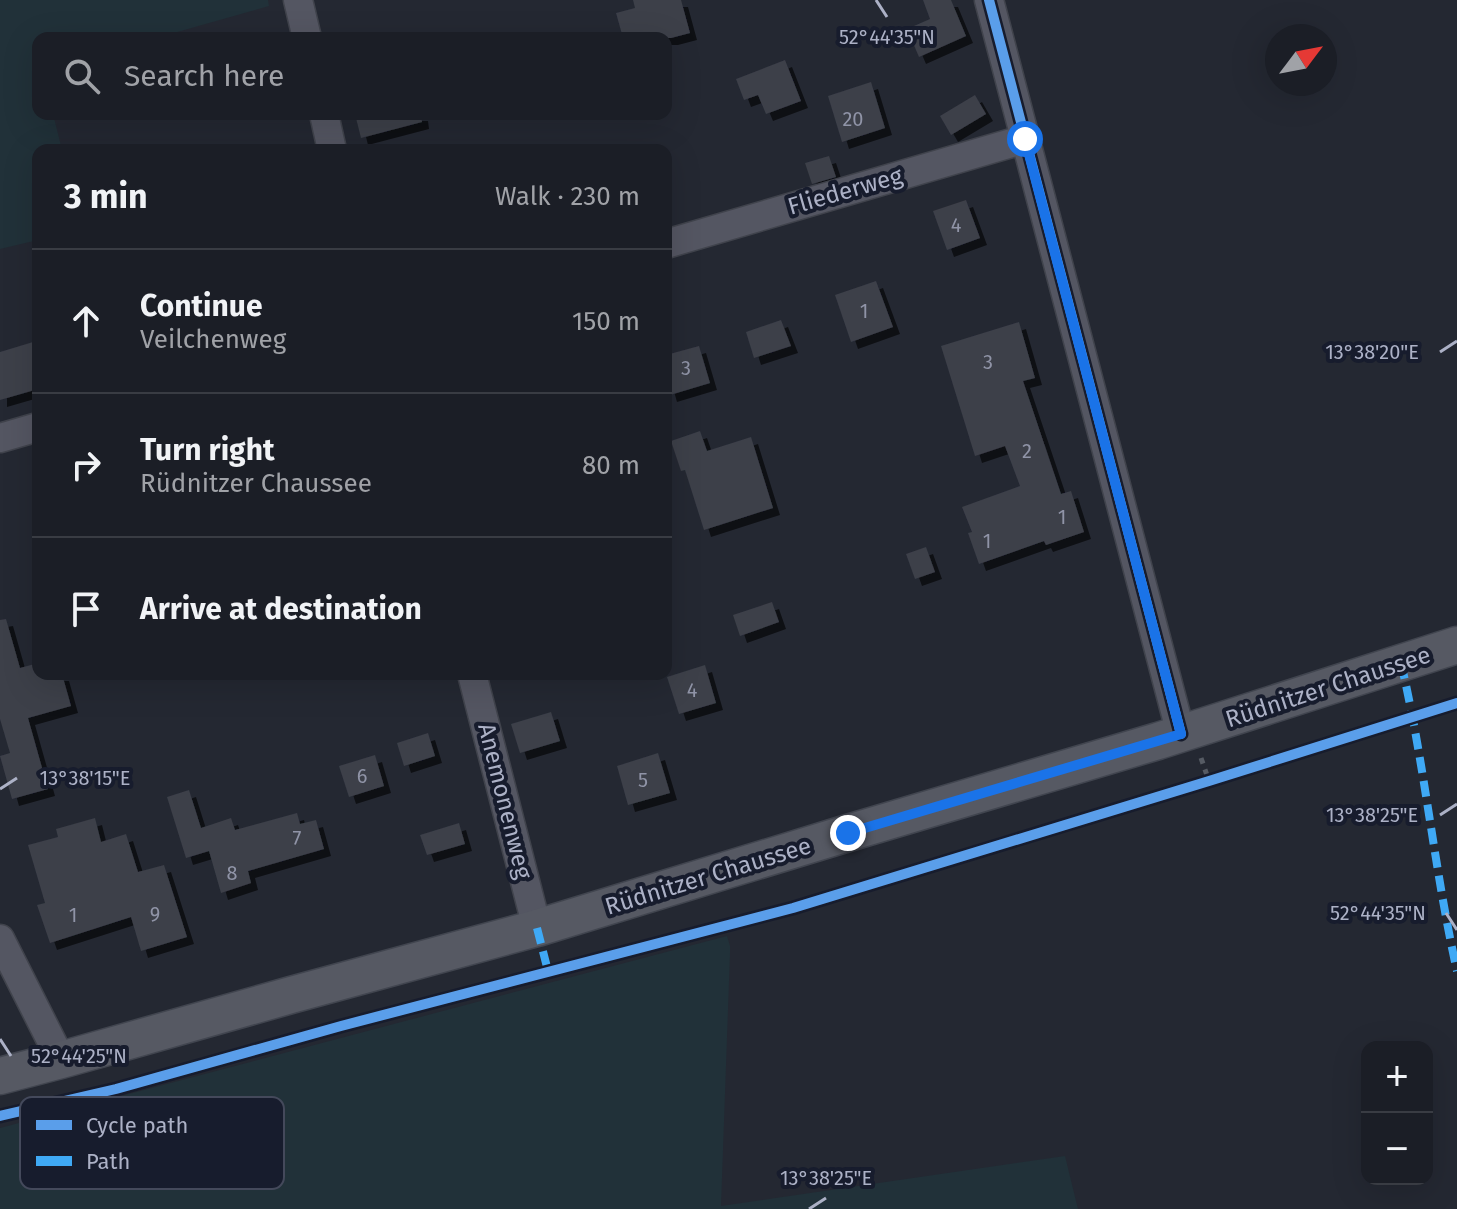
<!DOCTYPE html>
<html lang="en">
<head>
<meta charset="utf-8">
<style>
	:root { --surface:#1b1e26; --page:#282b32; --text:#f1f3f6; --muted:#a0a2a7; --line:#393c43 }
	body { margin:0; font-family:"Fira Sans",sans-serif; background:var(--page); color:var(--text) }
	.controls { position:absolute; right:24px; bottom:24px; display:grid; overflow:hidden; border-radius:16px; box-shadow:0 8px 32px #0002 }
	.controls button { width:72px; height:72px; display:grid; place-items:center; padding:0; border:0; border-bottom:2px solid var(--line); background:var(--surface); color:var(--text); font:40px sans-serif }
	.compass { position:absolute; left:1265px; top:24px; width:72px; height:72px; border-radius:50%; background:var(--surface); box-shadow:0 8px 32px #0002; rotate:58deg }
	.stop { position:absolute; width:24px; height:24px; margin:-18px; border:6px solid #1a73e8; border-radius:50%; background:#fff }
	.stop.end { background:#1a73e8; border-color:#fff; box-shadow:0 2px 8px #0008 }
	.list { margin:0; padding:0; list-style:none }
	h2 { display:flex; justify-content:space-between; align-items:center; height:104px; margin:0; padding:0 32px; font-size:34px }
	h2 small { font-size:26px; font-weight:400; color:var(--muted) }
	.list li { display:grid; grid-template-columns:52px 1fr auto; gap:24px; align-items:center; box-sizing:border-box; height:144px; padding:0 32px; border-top:2px solid var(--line) }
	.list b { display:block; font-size:30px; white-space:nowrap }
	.list p { margin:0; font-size:26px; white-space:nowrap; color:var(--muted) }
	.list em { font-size:26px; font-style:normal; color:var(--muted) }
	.icon { flex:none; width:44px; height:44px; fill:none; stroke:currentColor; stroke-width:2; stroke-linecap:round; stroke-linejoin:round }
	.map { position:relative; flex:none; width:1457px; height:1209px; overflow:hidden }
	.search { position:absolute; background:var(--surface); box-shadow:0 8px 32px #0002; left:32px; top:32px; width:640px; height:88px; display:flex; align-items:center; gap:20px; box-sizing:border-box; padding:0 28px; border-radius:16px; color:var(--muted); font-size:30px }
	.panel { position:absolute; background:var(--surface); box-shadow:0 8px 32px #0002; left:32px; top:144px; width:640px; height:536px; border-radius:16px }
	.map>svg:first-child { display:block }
</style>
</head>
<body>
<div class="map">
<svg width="1457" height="1209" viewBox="0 0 1457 1209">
	<defs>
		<filter id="shadow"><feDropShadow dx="7" dy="7" stdDeviation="0" flood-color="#0009"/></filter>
	</defs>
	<rect width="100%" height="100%" fill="#242832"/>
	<g fill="#213139">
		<path d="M 0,0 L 268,0 L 269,6 L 156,38 L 38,38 L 38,114 L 53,114 L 62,150 L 38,150 L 38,240 L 0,249 Z"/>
		<path d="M 727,936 L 730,946 L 730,953 L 721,1206 L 1065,1156 L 1078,1209 L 0,1209 L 0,1128 Z"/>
	</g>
	<g fill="#3c3f49" filter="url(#shadow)">
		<path d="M 633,0 L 681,0 L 690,33 L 671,38 L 623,38 L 616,13 L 635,8 Z"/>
		<path d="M 923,0 L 951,0 L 966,36 L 919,57 L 907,29 L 930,19 Z"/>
		<path d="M 785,60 L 801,101 L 766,114 L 758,95 L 744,100 L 736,79 Z"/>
		<path d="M 871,82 L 885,128 L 842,142 L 828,96 Z"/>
		<path d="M 975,95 L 986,114 L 951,135 L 940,116 Z"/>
		<path d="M 355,114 L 421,114 L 422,122 L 361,138 Z"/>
		<path d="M 829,156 L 836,177 L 812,184 L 805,163 Z"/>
		<path d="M 966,200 L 980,238 L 947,250 L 933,211 Z"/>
		<path d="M 876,281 L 893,327 L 851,342 L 835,295 Z"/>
		<path d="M 781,320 L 791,346 L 754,358 L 746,332 Z"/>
		<path d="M 1019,322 L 1035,378 L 1023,381 L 1061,494 L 1071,491 L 1084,532 L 1046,545 L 1044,541 L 979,564 L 968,533 L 972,532 L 962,507 L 1020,486 L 1005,446 L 975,456 L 941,346 Z"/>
		<path d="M 33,342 L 38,361 L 38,389 L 0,400 L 0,352 Z"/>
		<path d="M 699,346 L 710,383 L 670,395 L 666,381 L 666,355 Z"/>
		<path d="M 700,431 L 707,451 L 751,437 L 773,508 L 704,530 L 685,470 L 681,471 L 671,441 Z"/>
		<path d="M 926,547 L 935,572 L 915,579 L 906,554 Z"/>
		<path d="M 772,602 L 779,622 L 740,636 L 733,615 Z"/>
		<path d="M 6,619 L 20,668 L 38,663 L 38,674 L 62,674 L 71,706 L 28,718 L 48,789 L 12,799 L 0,756 L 10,753 L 0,719 L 0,620 Z"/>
		<path d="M 705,665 L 716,703 L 679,714 L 667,677 Z"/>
		<path d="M 551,712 L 560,741 L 520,753 L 511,724 Z"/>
		<path d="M 428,733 L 435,756 L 404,766 L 397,743 Z"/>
		<path d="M 658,753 L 670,793 L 628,805 L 617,766 Z"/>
		<path d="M 375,755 L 384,786 L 349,797 L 339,766 Z"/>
		<path d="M 189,790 L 201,828 L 231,818 L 235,830 L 297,813 L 300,824 L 316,820 L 324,849 L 248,871 L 251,883 L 221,893 L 209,851 L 186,858 L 167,797 Z"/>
		<path d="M 95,818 L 101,842 L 126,834 L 138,872 L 164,865 L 187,937 L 141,951 L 131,917 L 50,943 L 37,905 L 45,903 L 28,845 L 58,837 L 56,829 Z"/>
		<path d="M 459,823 L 465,844 L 427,855 L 420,835 Z"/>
	</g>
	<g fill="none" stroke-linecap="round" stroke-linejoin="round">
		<defs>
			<g id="minor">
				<path d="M 298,0 L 307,38"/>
				<path d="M 989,0 L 1181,734"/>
				<path d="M 324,114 L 332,150"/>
				<path d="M 666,244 L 1025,139"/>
				<path d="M 0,438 L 38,427"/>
				<path d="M 472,674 L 537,928"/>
				<path d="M 0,939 L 61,1060"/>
			</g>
			<path id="major" d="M 0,1076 L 61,1060 L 291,995 L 537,928 L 848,833 L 1158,741 L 1457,645"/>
		</defs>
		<use href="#minor" stroke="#40434c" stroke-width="31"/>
		<use href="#major" stroke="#41454f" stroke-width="39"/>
		<path stroke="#565b64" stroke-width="5" stroke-dasharray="6 6" stroke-linecap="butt" d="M 1201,758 L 1209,781"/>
		<use href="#minor" stroke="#545662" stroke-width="28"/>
		<use href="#major" stroke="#565963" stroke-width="36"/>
		<g stroke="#3fa9f5" stroke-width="8" stroke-dasharray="16 8" stroke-linecap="butt">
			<path d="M 1401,663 C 1425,765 1434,869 1457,971"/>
			<path d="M 537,928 L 548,971"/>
		</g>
		<defs>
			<g id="cycleway">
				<path d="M 989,0 L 1181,734"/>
				<path d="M 0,1116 L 116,1089 L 341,1026 L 793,908 L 1209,781 L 1457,703"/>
			</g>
		</defs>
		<use href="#cycleway" stroke="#171c2d" stroke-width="15"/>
		<use href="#cycleway" stroke="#5a9eea" stroke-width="10"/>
	</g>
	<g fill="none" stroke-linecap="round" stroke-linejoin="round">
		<path stroke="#1a73e8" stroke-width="10" d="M 848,833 L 1181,734 L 1025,139"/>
	</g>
	<path fill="none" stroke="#acb1c6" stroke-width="3" d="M 876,0 L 887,17M 1440,352 L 1457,341M 0,789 L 17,778M 1440,815 L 1457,804M 1446,913 L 1457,930M 0,1039 L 11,1056M 809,1209 L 826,1198"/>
	<g text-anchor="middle" stroke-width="8" stroke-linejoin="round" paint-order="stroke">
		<g font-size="20" fill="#9094a7">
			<text x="853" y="126">20</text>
			<text x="956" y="232">4</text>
			<text x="864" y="318">1</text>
			<text x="988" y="369">3</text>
			<text x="686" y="375">3</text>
			<text x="1027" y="458">2</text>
			<text x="1062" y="524">1</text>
			<text x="987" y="548">1</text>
			<text x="692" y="697">4</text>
			<text x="362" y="783">6</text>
			<text x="643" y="787">5</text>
			<text x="297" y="845">7</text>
			<text x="232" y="880">8</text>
			<text x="155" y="921">9</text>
			<text x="73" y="922">1</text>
		</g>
		<g font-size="24" fill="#acb1c6" stroke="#171c2d">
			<text transform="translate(845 191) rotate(-16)" y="8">Fliederweg</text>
			<text transform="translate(1328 687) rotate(-18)" y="8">Rüdnitzer Chaussee</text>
			<text transform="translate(505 801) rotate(76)" y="8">Anemonenweg</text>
			<text transform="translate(708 876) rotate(-17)" y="8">Rüdnitzer Chaussee</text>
		</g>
	</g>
	<rect x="20" y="1097" width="264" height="92" rx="12" fill="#171c2d" stroke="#44495b" stroke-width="2"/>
	<rect x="36" y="1120" width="36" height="10" fill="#5a9eea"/>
	<rect x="36" y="1156" width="36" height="10" fill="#3fa9f5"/>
	<g font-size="22" fill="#acb1c6">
		<text x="86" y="1133">Cycle path</text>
		<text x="86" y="1169">Path</text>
	</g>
	<g font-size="20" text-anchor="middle" fill="#acb1c6" stroke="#171c2d" stroke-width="8" stroke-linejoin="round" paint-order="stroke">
		<text x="887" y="44">52°44'35"N</text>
		<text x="1372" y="359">13°38'20"E</text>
		<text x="85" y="785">13°38'15"E</text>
		<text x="1372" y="822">13°38'25"E</text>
		<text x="1378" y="920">52°44'35"N</text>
		<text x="79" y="1063">52°44'25"N</text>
		<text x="826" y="1185">13°38'25"E</text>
	</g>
</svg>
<div class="controls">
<button>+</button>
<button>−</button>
</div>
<svg class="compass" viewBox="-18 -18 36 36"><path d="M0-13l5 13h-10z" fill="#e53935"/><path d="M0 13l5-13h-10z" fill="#a0a2a7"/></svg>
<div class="stop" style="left:1025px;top:139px"></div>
<div class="stop end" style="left:848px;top:833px"></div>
<div class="search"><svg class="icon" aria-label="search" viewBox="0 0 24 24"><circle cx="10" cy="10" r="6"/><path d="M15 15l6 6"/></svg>Search here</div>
<section class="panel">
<h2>3 min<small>Walk · 230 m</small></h2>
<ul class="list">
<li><svg class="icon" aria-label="ahead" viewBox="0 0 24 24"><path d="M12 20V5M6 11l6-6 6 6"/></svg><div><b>Continue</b><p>Veilchenweg</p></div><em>150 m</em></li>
<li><svg class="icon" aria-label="right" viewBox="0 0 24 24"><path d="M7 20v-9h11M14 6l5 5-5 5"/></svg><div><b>Turn right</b><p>Rüdnitzer Chaussee</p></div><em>80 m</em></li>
<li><svg class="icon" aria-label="arrive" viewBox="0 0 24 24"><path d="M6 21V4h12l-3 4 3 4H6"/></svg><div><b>Arrive at destination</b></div></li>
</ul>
</section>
</div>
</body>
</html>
